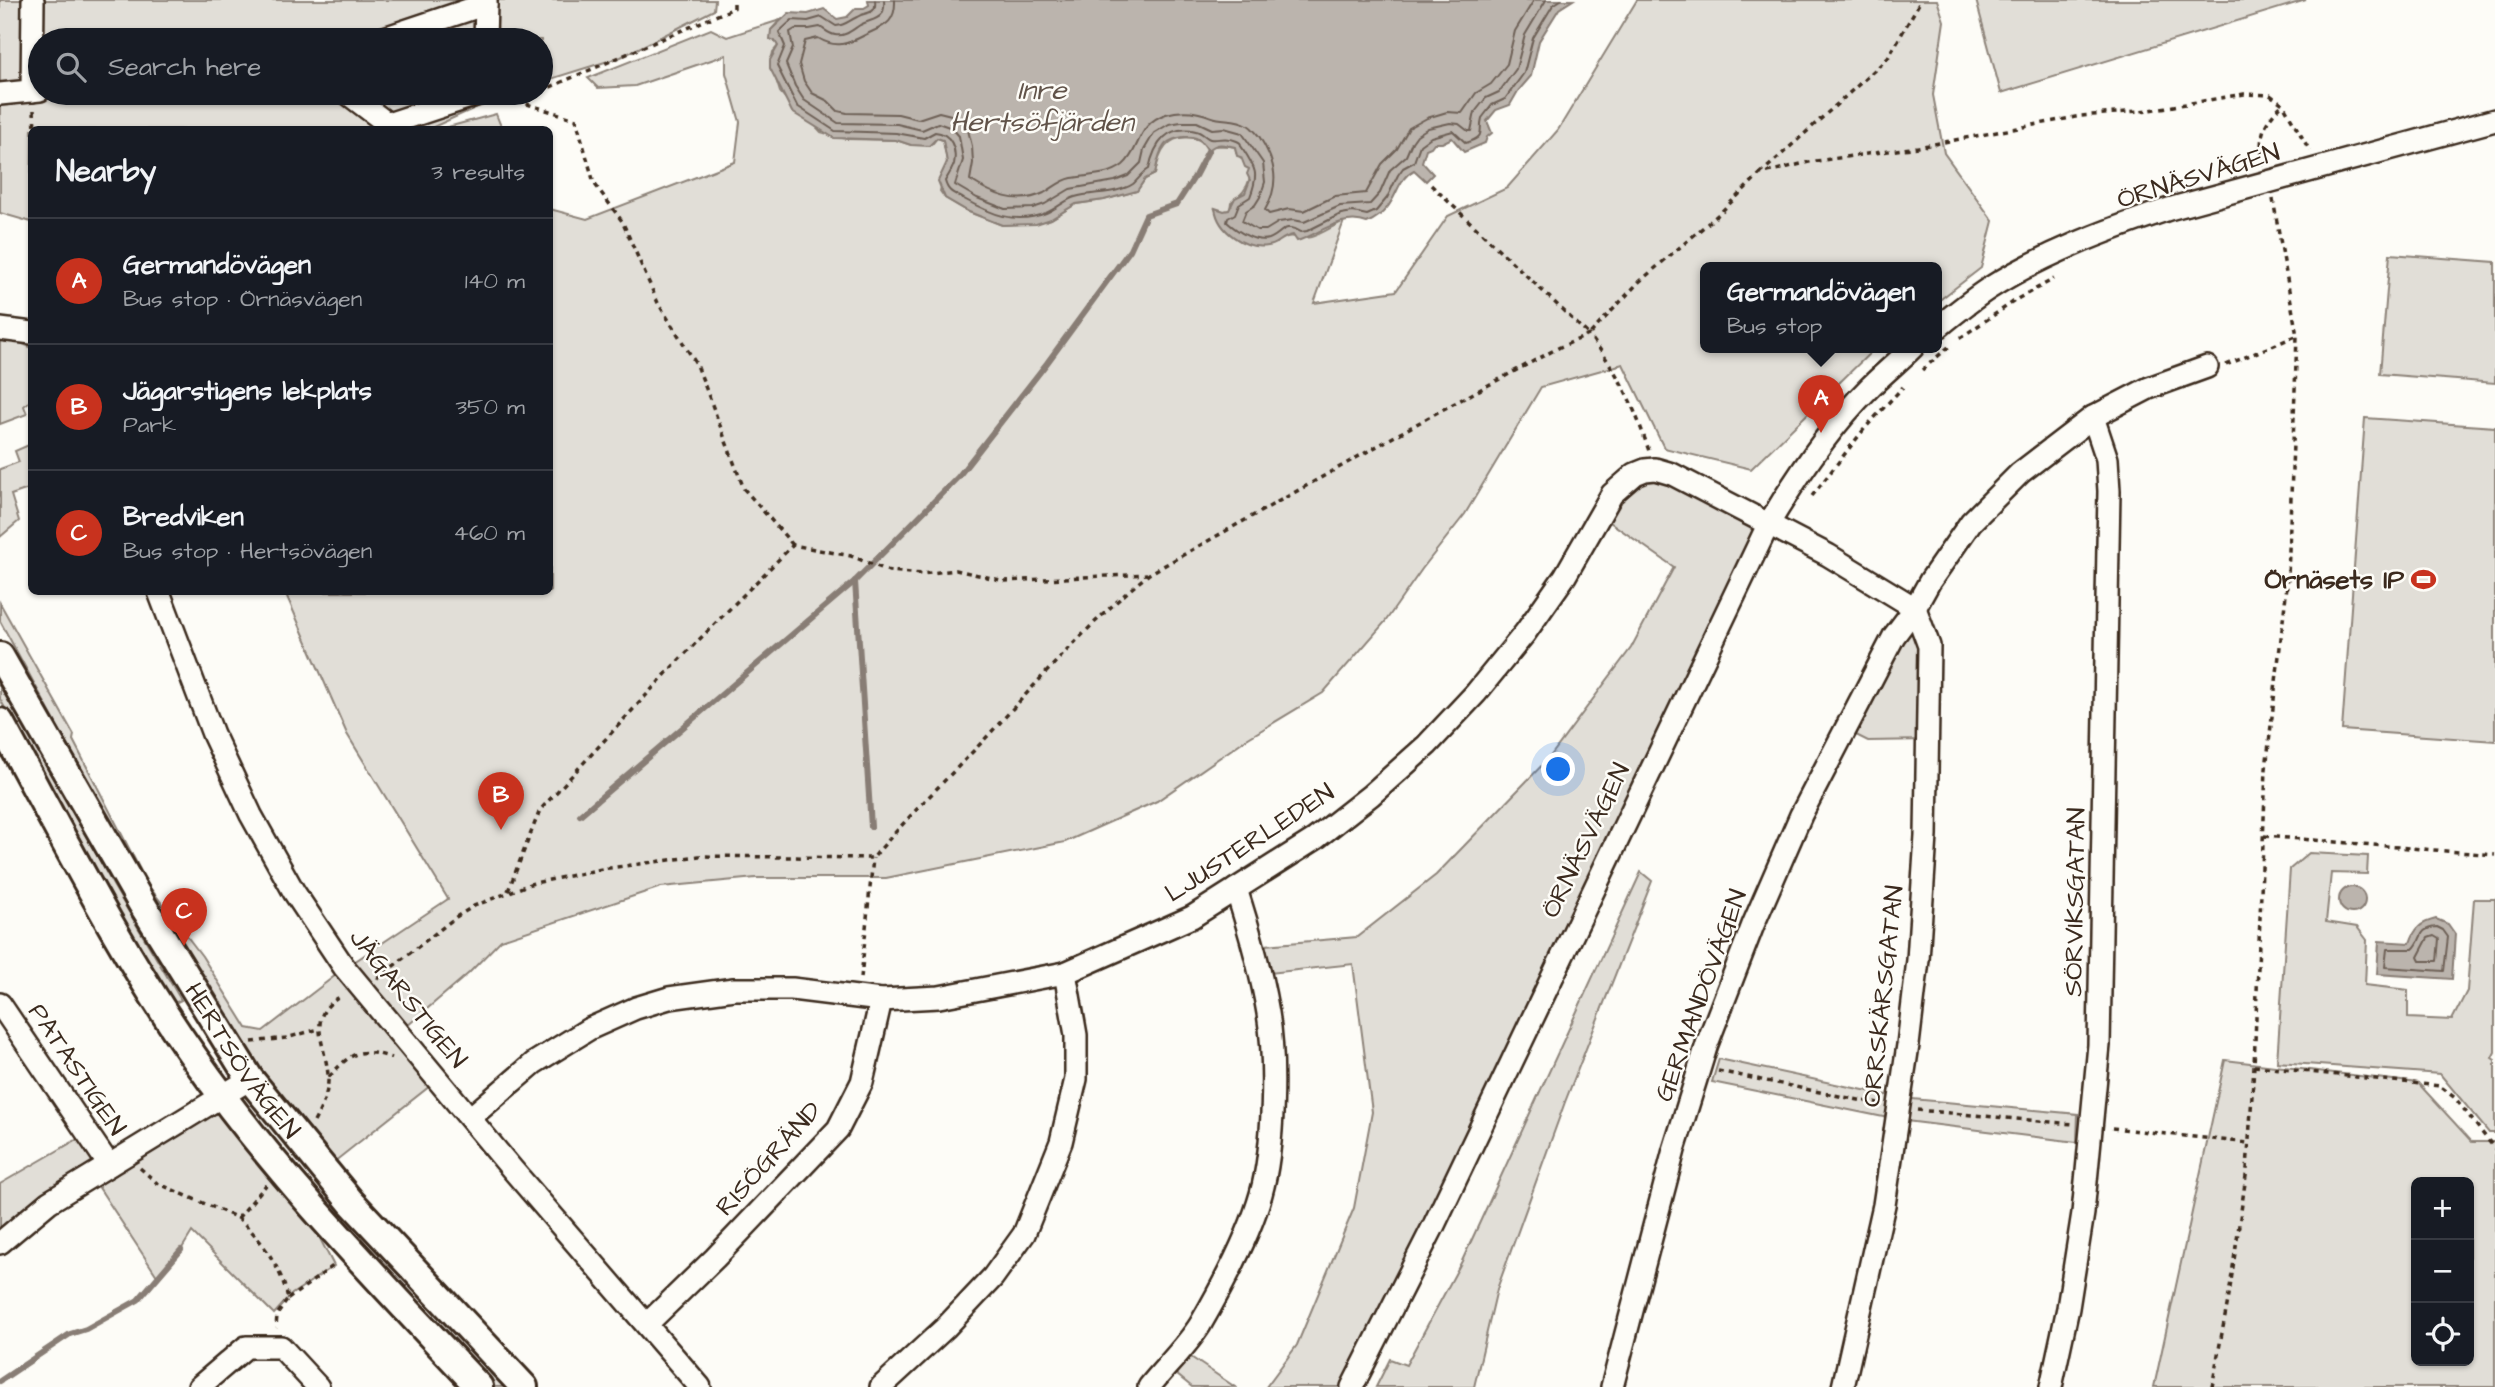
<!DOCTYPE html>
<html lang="en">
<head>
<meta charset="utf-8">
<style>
	:root { --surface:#171b24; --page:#20242c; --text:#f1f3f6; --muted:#9ea1a6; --line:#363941; --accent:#c8321e }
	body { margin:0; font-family:"Architects Daughter",sans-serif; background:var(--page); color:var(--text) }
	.controls { position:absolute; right:21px; bottom:21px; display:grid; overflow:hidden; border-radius:10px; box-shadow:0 2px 5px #0004 }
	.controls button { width:63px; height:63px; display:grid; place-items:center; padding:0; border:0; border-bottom:2px solid var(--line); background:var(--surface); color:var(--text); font:35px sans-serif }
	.you { position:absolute; left:1559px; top:770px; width:24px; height:24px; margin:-18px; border:5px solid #fff; border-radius:50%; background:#1a73e8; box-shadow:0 0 0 10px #1a73e833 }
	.badge { display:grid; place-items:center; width:46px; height:46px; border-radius:50%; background:var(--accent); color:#fff; font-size:23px; font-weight:700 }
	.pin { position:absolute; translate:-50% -58px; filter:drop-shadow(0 2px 4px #0008) }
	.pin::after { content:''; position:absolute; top:37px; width:24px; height:21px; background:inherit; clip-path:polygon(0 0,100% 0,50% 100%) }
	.popup { position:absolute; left:1700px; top:262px; width:242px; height:91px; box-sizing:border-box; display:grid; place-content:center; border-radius:10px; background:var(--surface); filter:drop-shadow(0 2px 5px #0005); font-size:23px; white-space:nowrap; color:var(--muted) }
	.popup b { font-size:26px; color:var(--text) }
	.popup::after { content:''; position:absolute; left:50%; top:100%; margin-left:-14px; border:14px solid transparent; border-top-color:var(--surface) }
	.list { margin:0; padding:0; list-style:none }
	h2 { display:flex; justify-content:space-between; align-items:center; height:91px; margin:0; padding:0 28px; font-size:30px }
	h2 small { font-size:23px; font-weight:400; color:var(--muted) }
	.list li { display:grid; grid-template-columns:46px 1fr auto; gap:21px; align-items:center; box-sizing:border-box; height:126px; padding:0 28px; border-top:2px solid var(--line) }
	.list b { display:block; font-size:26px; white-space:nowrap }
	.list p { margin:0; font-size:23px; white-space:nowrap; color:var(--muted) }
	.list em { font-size:23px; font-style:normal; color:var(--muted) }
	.icon { flex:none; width:38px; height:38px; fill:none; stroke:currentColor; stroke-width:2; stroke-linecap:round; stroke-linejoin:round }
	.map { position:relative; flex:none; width:2495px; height:1387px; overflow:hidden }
	.search { position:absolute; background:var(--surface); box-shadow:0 2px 5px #0004; left:28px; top:28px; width:525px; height:77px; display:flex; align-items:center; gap:18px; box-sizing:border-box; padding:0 24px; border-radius:38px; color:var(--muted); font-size:26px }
	.panel { position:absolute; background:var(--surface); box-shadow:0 2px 5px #0004; left:28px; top:126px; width:525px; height:469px; border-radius:10px }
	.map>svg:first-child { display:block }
</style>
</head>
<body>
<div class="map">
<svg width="2495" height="1387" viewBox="0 0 2495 1387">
	<rect width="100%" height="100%" fill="#fdfcf7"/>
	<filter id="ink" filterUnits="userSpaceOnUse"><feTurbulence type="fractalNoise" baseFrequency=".0143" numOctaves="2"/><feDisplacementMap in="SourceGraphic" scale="14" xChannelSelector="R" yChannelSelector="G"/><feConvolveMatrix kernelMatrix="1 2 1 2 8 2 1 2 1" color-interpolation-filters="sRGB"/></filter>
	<g filter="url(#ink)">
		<g fill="#e1ded7" stroke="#8e847a" stroke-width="2" fill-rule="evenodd">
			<path d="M 0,0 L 715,0 L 714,10 L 621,57 L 541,82 L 541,40 L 40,40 L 40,93 L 508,93 L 429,129 L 32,130 L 31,222 L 0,213 Z"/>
			<path d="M 1637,0 L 1937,0 L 1944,21 L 1933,95 L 1944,153 L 1993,221 L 1981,268 L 1937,302 L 1937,267 L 1706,267 L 1706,347 L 1876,347 L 1751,469 L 1664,448 L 1623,364 L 1541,387 L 1465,514 L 1422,569 L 1385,622 L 1323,693 L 1245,740 L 1157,801 L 1065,842 L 886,878 L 756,878 L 661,887 L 501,940 L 469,973 L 400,1032 L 440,1078 L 329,1166 L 250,1078 L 0,621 L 0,603 L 74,735 L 73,740 L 148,885 L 202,956 L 247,1028 L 263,1031 L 345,968 L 448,899 L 347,734 L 285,592 L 550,592 L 550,209 L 587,219 L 735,162 L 740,122 L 726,73 L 726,55 L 635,86 L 598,88 L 588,78 L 711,29 L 727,37 L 780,20 L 771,30 L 778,46 L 773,52 L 770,68 L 775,76 L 780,92 L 802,118 L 813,123 L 821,132 L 846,139 L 896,140 L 911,145 L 933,143 L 937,138 L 943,140 L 947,162 L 940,191 L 945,198 L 969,212 L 1002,225 L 1036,223 L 1051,219 L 1076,204 L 1104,200 L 1137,191 L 1145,179 L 1155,174 C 1159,152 1167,134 1193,138 C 1200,139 1206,145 1213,146 C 1222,146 1226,145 1235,147 L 1237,155 C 1260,168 1249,191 1231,202 L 1230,210 L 1224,211 L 1215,209 C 1232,241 1240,248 1277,243 C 1288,231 1298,240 1311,237 C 1322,234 1333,226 1344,221 L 1314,303 L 1396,291 L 1448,216 L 1507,188 L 1558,130 Z"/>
			<path d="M 1976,0 L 2306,0 L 2001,93 Z"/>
			<path d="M 496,114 L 502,129 L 444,129 L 444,128 Z"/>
			<path d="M 2390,254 L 2495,262 L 2495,383 L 2380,374 Z"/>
			<path d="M 0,340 L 21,343 L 32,348 L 31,400 L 24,406 L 27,414 L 0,424 Z"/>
			<path d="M 2365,418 L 2495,427 L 2495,741 L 2342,730 Z"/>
			<path d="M 31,444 L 31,488 L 11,495 L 19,521 L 0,537 L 0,469 L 19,462 L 15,451 Z"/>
			<path d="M 1644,469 L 1767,525 L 1352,1387 L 1266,1387 L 1297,1345 L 1354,1208 L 1372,1112 L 1353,964 L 1260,974 L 1253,946 L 1357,937 L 1436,875 L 1549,758 L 1631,648 L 1674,567 L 1600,515 Z"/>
			<path d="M 1914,608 L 1929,646 L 1928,740 L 1868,741 L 1844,729 Z"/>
			<path d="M 0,674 L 113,885 L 181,1000 L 173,1004 L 136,946 L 0,699 Z"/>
			<path d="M 2309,853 L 2368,856 L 2367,874 L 2331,873 L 2326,922 L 2357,927 L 2367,940 L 2365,985 L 2408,990 L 2408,1018 L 2452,1020 L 2467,991 L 2474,899 L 2495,899 L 2495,1052 L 2492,1058 L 2495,1060 L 2495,1133 L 2489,1133 L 2440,1074 L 2277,1062 L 2290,869 Z"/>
			<path d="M 1641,872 L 1652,881 L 1565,1102 L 1497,1289 L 1474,1387 L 1376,1387 L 1390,1359 L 1406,1365 L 1462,1261 Z"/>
			<path d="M 1719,1059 L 1901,1098 L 2078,1114 L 2077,1142 L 1898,1120 L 1712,1082 Z"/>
			<path d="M 2225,1060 L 2418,1083 L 2472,1142 L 2495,1142 L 2495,1387 L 2154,1387 ZM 2416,1182 L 2469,1182 L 2469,1361 L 2416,1361 Z"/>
			<path d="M 224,1097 L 311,1221 L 334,1266 L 292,1294 L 274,1314 L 192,1232 L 181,1250 L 157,1276 L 92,1177 L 0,1241 L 0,1184 L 88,1133 L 109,1165 Z"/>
			<path d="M 382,1252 L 507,1387 L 495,1387 L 375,1260 Z"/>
			<path d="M 1179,1349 L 1235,1387 L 1192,1387 L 1166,1366 Z"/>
		</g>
		<g fill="#bbb4ad" stroke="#887d74" stroke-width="2">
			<path d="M 868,0 L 1573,0 L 1559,9 L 1539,41 L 1531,76 L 1518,91 L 1510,105 L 1496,110 L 1487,121 L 1492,133 L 1487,137 L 1485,143 L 1464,152 L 1452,138 L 1442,143 L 1434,143 L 1431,147 L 1426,149 L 1422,162 L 1433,174 L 1426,181 L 1414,170 C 1392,182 1400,208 1367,223 C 1343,213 1319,234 1297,241 L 1293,235 C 1281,237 1278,245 1268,246 C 1245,250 1218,231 1215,208 L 1224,211 L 1229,210 L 1235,198 L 1245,193 L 1250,180 L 1247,174 L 1249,169 L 1245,167 L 1241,157 L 1237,156 L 1235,147 C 1224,144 1216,142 1208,151 C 1205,146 1202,140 1196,138 C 1187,135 1169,138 1164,146 C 1158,154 1157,164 1155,174 L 1145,179 L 1137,191 L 1104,200 L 1076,204 L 1051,219 L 1036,224 L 1002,225 L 969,212 L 945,198 L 938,181 L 947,162 L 943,140 L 937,138 L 929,146 L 911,145 L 896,140 L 834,138 L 792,112 L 770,68 L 770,60 L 778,46 L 775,41 L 770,39 L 771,30 L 789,13 L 808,14 L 824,9 L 837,19 L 847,17 L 856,8 L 864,8 L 869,5 Z"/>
			<circle cx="2352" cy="900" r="13"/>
			<path d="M 2436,919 L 2448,924 L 2455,934 L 2452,979 L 2377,974 L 2379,941 L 2410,943 C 2415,928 2420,923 2436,919 Z"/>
		</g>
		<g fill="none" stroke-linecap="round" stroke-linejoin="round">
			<g stroke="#6e6157" stroke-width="2">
				<path d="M 875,0 C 877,16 866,11 857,17 C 848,21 846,25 836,26 L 822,17 L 808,21 L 792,20 L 779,32 L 785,46 L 777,66 L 797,106 L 835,131 L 896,133 L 924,138 L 935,132 C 951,133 957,149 954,164 C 952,170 948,176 945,181 C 948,193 954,193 964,199 C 991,214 1015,225 1046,213 C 1056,209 1065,200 1075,197 C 1093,192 1118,194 1133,184 C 1137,181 1142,173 1149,169 C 1154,144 1167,124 1196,131 C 1202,132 1206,138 1210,139 C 1218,141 1225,135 1237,141 C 1244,144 1238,143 1243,149 C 1256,169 1259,174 1250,197 L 1239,204 L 1235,214 L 1228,218 L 1227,222 C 1237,231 1255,243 1269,239 C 1281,235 1284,221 1301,232 L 1307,231 L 1341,214 L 1353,212 L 1367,215 L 1376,211 L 1387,198 L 1398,175 L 1403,168 L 1414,162 L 1420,145 L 1431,137 L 1453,131 L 1466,143 C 1487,136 1478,133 1482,118 L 1492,105 L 1505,99 L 1524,73 L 1533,38 L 1553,5 L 1561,0"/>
				<path d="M 884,0 C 886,21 873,18 860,25 C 852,30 845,37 835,35 C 829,34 825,30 820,27 L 809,29 L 795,29 L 790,32 L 793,48 L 786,64 L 795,86 L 804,100 L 838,123 L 897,124 L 922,130 L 938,123 L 952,128 L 959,136 L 963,160 L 955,185 L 977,198 L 1005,209 L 1033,208 L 1045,204 L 1070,189 L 1115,181 L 1128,176 L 1141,163 L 1144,150 L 1154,133 L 1169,124 L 1181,122 L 1197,122 L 1212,129 L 1224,128 L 1242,133 L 1263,163 L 1265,182 L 1260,197 L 1255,205 L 1246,211 L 1242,221 L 1257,230 L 1266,230 L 1279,222 L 1293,220 L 1304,222 L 1340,206 L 1370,204 L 1380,193 L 1390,170 L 1406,156 L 1412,142 L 1417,135 L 1428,128 L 1450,123 L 1459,124 L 1468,131 L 1471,131 L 1475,112 L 1486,98 L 1499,92 L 1516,69 L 1525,35 L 1546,0"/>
				<path d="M 895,0 C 896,24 883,26 865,35 C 848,44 836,49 818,38 L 805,41 L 799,64 L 804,81 L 812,93 L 828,101 L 838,111 L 847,113 L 898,114 L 918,119 L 939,112 L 951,115 L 961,121 L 968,130 L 972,146 L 973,163 L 970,180 C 992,194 1017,206 1044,193 C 1053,188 1061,180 1072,178 C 1088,175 1109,176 1123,165 C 1141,150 1136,124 1166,114 C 1182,109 1197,111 1212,117 C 1223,121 1236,118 1248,125 C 1253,128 1255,132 1259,136 C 1275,161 1281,183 1265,210 L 1269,214 L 1289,209 L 1304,211 L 1335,196 L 1366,193 L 1382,164 L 1397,149 L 1409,128 L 1427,118 L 1447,112 L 1462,113 L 1476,93 L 1491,84 L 1507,64 L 1515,31 L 1534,0"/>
				<path d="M 2437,927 L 2443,930 L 2448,937 L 2444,971 L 2385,967 L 2387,949 L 2413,949 C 2424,939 2416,929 2437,927 Z"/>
				<path d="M 2434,936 L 2439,939 L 2437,961 L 2420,961 L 2418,957 L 2428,938 Z"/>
			</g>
			<g stroke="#887d74" stroke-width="6">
				<path d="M 855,581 L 871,827"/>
				<path d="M 580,815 L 855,581 L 958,477 L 1047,363 L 1130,250 L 1146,215 L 1177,204 L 1195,176 L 1208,151"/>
				<path d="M 0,1381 L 70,1334 L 86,1329 L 138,1300 L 181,1250"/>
			</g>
			<defs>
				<g id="minor">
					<path d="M 378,40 L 486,4 L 486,0"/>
					<path d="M 485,40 L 486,4"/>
					<path d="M 32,91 L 33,0"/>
					<path d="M 347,93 L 388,124 L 482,93"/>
					<path d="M 0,94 L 40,90"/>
					<path d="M 1937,328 C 1953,315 1970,301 1988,289 C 2043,254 2107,230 2169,209 L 2495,120"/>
					<path d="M 0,329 L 32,333"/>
					<path d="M 159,592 L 213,734 L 251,815 L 294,892 L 344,967 L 512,1169 L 700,1387"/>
					<path d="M 0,1004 L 109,1165"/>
					<path d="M 470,1118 L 534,1063 L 589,1029 L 636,1008 L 669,998 L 734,989 L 792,989 L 881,1000 L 939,997 L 1065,973 L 1192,917 L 1315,839 L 1371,795 L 1427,745 L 1476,693 L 1525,633 L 1565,576 L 1612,494 L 1635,474 L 1645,470 L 1655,469 L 1672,474 L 1828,555 L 1915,608 L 1929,646 L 1926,836 L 1918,960 L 1908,1045 L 1884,1205 L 1843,1387"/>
					<path d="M 0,1243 L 49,1202 L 250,1079"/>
					<path d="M 647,1324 L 715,1258 L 838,1129 L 862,1082 L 881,1000"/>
					<path d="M 199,1387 L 246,1347 L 281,1347 L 318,1387"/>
					<path d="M 881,1387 L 945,1328 L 993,1277 L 1024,1234 L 1061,1142 L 1076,1079 L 1076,1035 L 1065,973"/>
					<path d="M 1149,1387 C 1165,1367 1186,1347 1200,1325 C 1222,1287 1249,1237 1261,1194 C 1274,1148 1276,1061 1268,1013 C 1261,971 1249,929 1236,889"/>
					<path d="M 1352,1387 L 1434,1225 L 1768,525 C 1797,476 1829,428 1869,388 C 1883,374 1899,361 1913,347"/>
					<path d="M 1612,1387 L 1674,1150 L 1707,1044 L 1753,925 L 1801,815 L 1894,636 L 1915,608 L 1930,581 L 1971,522 L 2020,473 L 2093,417 L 2149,388 L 2207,367"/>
					<path d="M 2051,1387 L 2068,1308 L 2083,1213 L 2099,1045 L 2109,491 L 2107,459 L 2093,417"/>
				</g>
				<g id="major">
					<path id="s1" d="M 0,656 L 142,904 L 250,1079 L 351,1202 L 524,1387"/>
					<path d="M 0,722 C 62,835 120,952 194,1057 C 277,1176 380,1281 479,1387"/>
				</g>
			</defs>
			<use href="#minor" stroke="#3b2a1e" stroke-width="26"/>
			<use href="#major" stroke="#3b2a1e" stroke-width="32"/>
			<g stroke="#3b2a1e" stroke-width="3.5" stroke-dasharray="5 5" stroke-linecap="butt">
				<path d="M 541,91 L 734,8 L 734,0"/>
				<path d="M 501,98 L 517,101 L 536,93"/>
				<path d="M 517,101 L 576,119 L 594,183 L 622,221 L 658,303 L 697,365 L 744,489 L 793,545"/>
				<path d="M 34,110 L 35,130"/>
				<path d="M 2264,165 C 2257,138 2263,122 2283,104"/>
				<path d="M 1760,174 L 1888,58 L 1921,0"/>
				<path d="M 1431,185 L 1589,335 L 1639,282 L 1720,213 L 1760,174 L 1809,162 L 1918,147 L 2081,116 L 2150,110 L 2244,94 L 2270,95 L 2283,104 L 2310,151"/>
				<path d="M 1960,338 L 2019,298 L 2054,279"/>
				<path d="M 2226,365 L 2296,336"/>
				<path d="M 1922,370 L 1951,345"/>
				<path d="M 1812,496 L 1865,428 L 1903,387"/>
				<path d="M 2264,836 L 2495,855"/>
				<path d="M 508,891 L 540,810 L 676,663 L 793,545 L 851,556 L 889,571 L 922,574 L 956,570 L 1005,581 L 1147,574"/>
				<path d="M 861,978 L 873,858"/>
				<path d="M 377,979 L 456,917 L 474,906 L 530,884 L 602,869 L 699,856 L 873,858 C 907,817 946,780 983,741 C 1036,684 1088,623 1149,574 L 1438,412 L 1560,347 L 1589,335 C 1620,375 1633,403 1649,451"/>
				<path d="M 252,1042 L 286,1038 L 319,1029"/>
				<path d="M 2254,1066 L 2440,1086 L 2455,1098 L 2495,1149"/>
				<path d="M 1718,1071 L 1878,1104"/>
				<path d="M 329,1077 C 351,1052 360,1047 392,1058"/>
				<path d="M 1917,1110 L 2073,1124"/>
				<path d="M 314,1122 C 322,1107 329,1092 328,1075 C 326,1044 304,1015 342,996"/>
				<path d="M 2112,1128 L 2249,1143"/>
				<path d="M 140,1168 L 157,1183 L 238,1218 C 261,1238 282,1269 288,1299 L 277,1315 L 276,1328"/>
				<path d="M 238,1218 L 266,1185"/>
				<path d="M 288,1299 L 333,1266"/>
				<path d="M 2212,1387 L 2229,1295 L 2247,1169 L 2254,1066 L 2266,769 L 2288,577 L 2297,336 L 2273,199"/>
			</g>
			<use href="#minor" stroke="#fdfcf7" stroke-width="21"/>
			<use href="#major" stroke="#fdfcf7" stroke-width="26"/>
		</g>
	</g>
	<defs>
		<symbol id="stadium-bare" viewBox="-9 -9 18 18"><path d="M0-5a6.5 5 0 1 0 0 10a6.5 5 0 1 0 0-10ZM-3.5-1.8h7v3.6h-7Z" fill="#c8321e" stroke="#fdfcf7" stroke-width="2.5" paint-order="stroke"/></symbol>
	</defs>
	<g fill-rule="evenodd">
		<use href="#stadium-bare" x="2406" y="562" width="35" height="35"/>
	</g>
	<g text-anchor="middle" stroke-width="5" stroke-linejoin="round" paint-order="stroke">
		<g font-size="26" fill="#3b2a1e" stroke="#fdfcf7">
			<text transform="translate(2198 175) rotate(-17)" y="9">ÖRNÄSVÄGEN</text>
			<text transform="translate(1585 840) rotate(-64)" y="9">ÖRNÄSVÄGEN</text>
			<text transform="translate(1249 842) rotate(-33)" y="9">LJUSTERLEDEN</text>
			<text transform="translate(2074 902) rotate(-89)" y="9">SÖRVIKSGATAN</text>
			<text transform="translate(1700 995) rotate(-70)" y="9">GERMANDÖVÄGEN</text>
			<text transform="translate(1882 996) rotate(-84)" y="9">ORRSKÄRSGATAN</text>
			<text transform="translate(409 998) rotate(51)" y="9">JÄGARSTIGEN</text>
			<text dy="9" stroke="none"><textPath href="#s1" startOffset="472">HERTSÖVÄGEN</textPath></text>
			<text transform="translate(78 1069) rotate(56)" y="9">PATASTIGEN</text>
			<text transform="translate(768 1158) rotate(-48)" y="9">RISÖGRÄND</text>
		</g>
		<g font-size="26" font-weight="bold" fill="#3b2a1e" stroke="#fdfcf7" text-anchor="end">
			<text x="2404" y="588">Örnäsets IP</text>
		</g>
		<g font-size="28" font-style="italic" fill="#615349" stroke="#fdfcf7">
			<text x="1042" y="99">Inre<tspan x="1042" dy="32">Hertsöfjärden</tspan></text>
		</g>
	</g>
</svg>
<div class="controls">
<button>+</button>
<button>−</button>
<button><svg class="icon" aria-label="locate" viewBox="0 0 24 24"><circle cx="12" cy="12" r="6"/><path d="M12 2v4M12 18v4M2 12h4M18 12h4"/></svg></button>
</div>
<div class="you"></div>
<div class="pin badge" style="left:1821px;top:433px">A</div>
<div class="popup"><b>Germandövägen</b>Bus stop</div>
<div class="pin badge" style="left:501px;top:830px">B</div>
<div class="pin badge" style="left:184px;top:946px">C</div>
<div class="search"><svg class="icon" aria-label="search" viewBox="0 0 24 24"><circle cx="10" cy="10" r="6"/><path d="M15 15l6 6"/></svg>Search here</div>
<section class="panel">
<h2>Nearby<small>3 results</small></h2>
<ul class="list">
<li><span class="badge">A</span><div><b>Germandövägen</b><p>Bus stop · Örnäsvägen</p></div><em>140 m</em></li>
<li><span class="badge">B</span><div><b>Jägarstigens lekplats</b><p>Park</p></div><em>350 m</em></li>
<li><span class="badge">C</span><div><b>Bredviken</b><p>Bus stop · Hertsövägen</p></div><em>460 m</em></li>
</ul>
</section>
</div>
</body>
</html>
